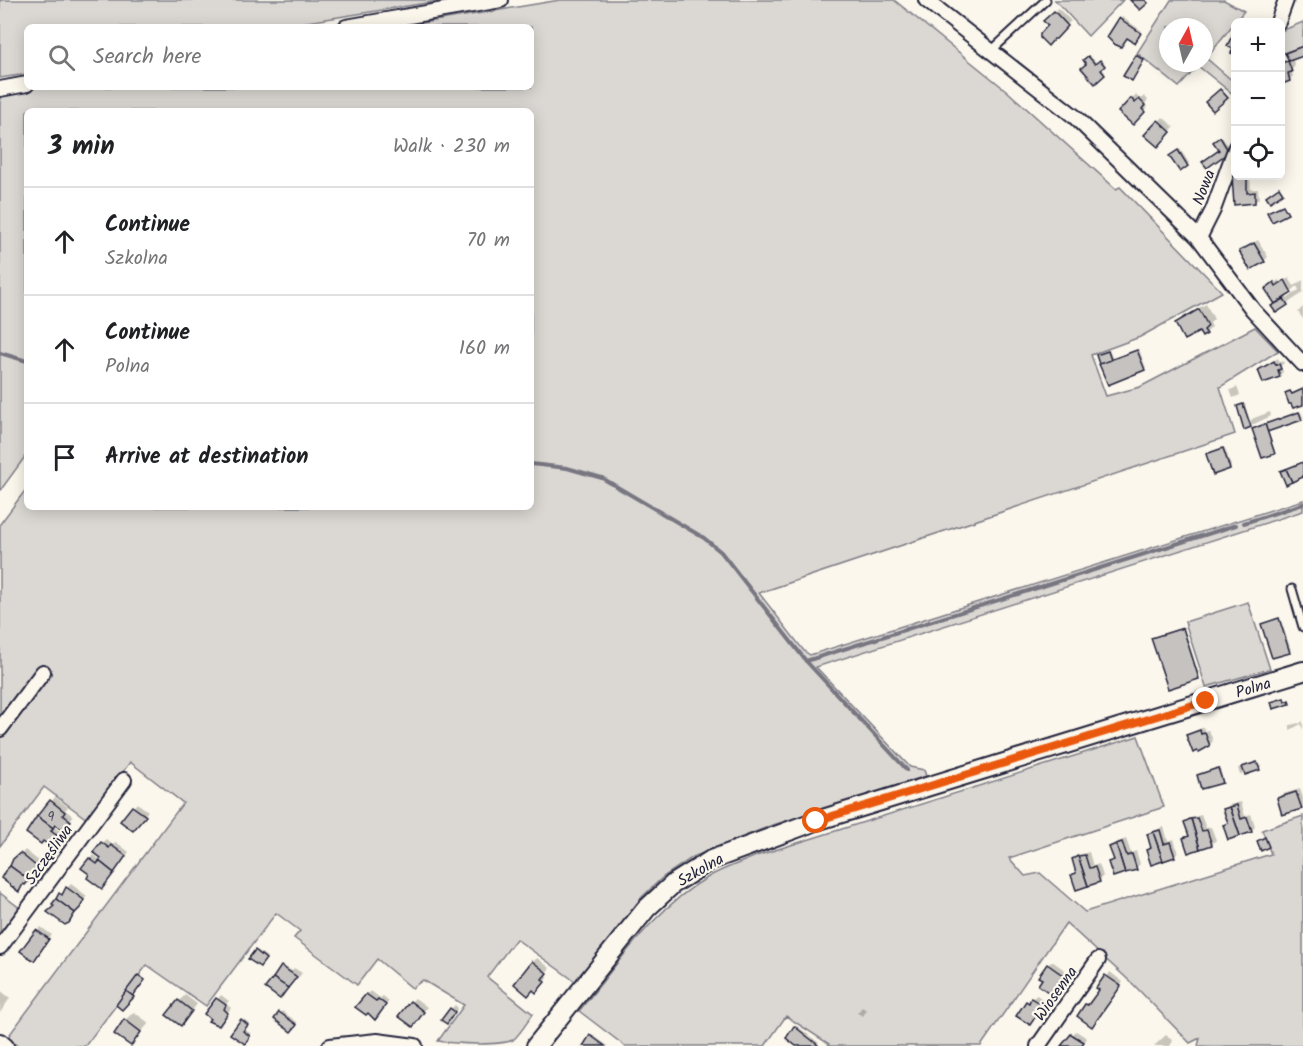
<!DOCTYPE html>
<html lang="en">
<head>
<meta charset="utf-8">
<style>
	:root { --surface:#fff; --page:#f2f2f2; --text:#202124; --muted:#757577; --line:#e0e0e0 }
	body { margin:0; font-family:Kalam,sans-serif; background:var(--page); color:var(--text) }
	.controls { position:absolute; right:18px; top:18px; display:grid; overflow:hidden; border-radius:9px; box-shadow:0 3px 15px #0003 }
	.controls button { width:54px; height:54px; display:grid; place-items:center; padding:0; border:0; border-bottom:2px solid var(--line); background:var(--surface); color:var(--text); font:30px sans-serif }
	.compass { position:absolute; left:1159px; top:18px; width:54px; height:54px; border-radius:50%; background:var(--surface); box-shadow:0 3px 15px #0003; rotate:8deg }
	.stop { position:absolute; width:18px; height:18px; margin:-14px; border:4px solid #ea580c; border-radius:50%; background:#fff }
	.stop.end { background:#ea580c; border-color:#fff; box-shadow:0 2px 6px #0008 }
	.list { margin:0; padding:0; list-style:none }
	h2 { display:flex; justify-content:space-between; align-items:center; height:78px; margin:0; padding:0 24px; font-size:26px }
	h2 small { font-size:20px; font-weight:400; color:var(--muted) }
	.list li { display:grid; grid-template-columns:39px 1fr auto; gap:18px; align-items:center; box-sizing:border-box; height:108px; padding:0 24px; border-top:2px solid var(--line) }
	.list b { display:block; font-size:22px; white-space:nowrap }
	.list p { margin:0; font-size:20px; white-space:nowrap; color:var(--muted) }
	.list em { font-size:20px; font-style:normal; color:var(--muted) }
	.icon { flex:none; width:33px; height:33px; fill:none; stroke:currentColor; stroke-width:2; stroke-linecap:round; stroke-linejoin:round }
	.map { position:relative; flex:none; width:1303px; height:1046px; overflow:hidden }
	.search { position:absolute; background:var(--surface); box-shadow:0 3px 15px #0003; left:24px; top:24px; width:510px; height:66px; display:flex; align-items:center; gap:15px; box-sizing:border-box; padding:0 21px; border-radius:9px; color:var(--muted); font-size:22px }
	.panel { position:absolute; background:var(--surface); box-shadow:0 3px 15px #0003; left:24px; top:108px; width:510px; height:402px; border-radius:9px }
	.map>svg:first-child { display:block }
</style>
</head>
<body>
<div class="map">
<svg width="1303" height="1046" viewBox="0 0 1303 1046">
	<rect width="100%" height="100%" fill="#fbf7ec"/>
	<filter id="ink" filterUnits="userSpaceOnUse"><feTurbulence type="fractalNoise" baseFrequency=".0167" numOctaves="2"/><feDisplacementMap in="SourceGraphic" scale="12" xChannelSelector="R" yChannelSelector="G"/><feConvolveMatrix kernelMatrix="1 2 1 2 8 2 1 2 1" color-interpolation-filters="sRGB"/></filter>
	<g filter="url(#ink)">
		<g fill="#dbd8d3" stroke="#7e7d87" stroke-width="1.5" fill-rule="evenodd">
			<path d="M 0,0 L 445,0 L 276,27 L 27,27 L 27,74 L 0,78 Z"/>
			<path d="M 560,0 L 894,0 L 1007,91 L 1116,189 L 1120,187 L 1222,292 L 1140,337 L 1091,355 L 1106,396 L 1140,387 L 1255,327 L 1278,351 L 1220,387 L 1235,434 L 759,593 L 804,651 L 810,655 L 1303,500 L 1303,511 L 816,667 L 910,767 L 924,770 L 926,776 L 770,826 L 693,857 L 663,877 L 642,897 L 576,982 L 516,939 L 487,977 L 533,1014 C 527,1022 521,1033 513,1040 C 499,1046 456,1044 438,1041 L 464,1005 L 423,980 L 412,988 L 377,959 L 357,985 L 294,938 L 300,931 L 276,913 L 206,1006 L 147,965 L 85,1046 L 18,1046 L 7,1038 L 183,803 L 130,762 L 88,820 L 44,787 L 0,846 L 0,524 L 27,488 L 27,507 L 531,507 L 531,111 L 27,111 L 27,454 L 0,491 L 0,94 L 36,87 L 531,87 L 531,27 L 398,27 Z"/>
			<path d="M 1055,0 L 1123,0 L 1088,36 Z"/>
			<path d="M 1171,0 L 1224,0 L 1244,11 L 1206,58 L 1235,83 L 1234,95 L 1198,66 L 1179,87 L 1137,53 ZM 1168,27 L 1204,27 L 1204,63 L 1168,63 Z"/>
			<path d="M 1303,22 L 1303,46 L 1281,54 L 1281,31 Z"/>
			<path d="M 1248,602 L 1270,669 L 1206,687 L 1185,622 Z"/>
			<path d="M 1138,736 L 1164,807 L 1009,858 L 1025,876 L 1040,873 L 1085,912 L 1271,854 L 1262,830 L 1303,816 L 1303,1046 L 1198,1046 L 1200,1038 L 1190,1043 L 1134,985 L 1066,923 L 981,1046 L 828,1046 L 829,1044 L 786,1016 L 765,1046 L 625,1046 L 579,1011 C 618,964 655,907 710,876 C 724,868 741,863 756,856 Z"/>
			<path d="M 0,893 L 21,909 L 0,936 Z"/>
		</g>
		<g fill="#0003" fill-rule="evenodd">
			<path d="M 1058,8 L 1071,21 L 1061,30 L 1050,25 L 1046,21 Z"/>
			<path d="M 1122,17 L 1142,31 L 1136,39 L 1127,36 L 1108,37 Z"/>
			<path d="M 1303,46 L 1303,54 L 1292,58 L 1295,66 L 1291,70 L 1293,76 L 1289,80 L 1280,83 L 1280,62 L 1289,59 Z"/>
			<path d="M 1090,56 L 1098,64 L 1102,60 L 1105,64 L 1101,68 L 1105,72 L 1095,81 L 1085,61 Z"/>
			<path d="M 1136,95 L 1140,100 L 1144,96 L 1148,100 L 1145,104 L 1148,107 L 1133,123 L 1121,112 Z"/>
			<path d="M 1163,117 L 1174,127 L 1158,145 L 1146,135 Z"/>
			<path d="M 1222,137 L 1230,149 L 1228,151 L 1221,150 L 1215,143 Z"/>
			<path d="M 1180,149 L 1189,163 L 1180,170 L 1172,154 Z"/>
			<path d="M 1236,175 L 1250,176 L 1251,189 L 1258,189 L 1259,198 L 1255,202 L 1235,203 L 1234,177 Z"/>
			<path d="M 1258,240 L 1268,257 L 1264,261 L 1241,251 Z"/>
			<path d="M 1289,278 L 1294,286 L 1303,280 L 1303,291 L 1300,295 L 1276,311 L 1271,285 L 1279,280 L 1281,283 ZM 1297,286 L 1299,290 L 1287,299 L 1286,297 Z"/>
			<path d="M 1206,304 L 1214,319 L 1210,323 L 1212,327 L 1206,333 L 1176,323 L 1183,317 Z"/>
			<path d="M 1303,307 L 1303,319 L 1298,312 Z"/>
			<path d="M 1139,349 L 1146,368 L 1108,383 L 1098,355 L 1109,350 L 1113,359 Z"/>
			<path d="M 1278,358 L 1280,362 L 1283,361 L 1284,363 L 1281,366 L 1283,372 L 1279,376 L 1260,370 Z"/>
			<path d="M 1237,387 L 1240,395 L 1233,398 L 1230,390 Z"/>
			<path d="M 1245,404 L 1250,421 L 1254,418 L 1270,412 L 1271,416 L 1250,426 L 1240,405 Z"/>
			<path d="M 1301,412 L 1303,417 L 1301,419 L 1268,430 L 1275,451 L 1274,453 L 1254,429 Z"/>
			<path d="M 1225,448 L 1231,466 L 1229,468 L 1210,453 Z"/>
			<path d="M 1280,618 L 1291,650 L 1289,651 L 1263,624 Z"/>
			<path d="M 1184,628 L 1200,677 L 1198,678 L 1154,637 Z"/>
			<path d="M 1303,721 L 1303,730 L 1301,724 L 1290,730 L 1290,725 L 1299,723 L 1299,724 Z"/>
			<path d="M 1204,727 L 1205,731 L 1209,730 L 1213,741 L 1209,745 L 1188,735 L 1192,732 Z"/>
			<path d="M 1259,762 L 1261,767 L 1259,769 L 1240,775 L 1238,769 L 1240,767 Z"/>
			<path d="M 1220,768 L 1223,780 L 1222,781 L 1199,775 Z"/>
			<path d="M 1300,789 L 1303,798 L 1303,806 L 1301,808 L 1279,798 L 1283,794 Z"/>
			<path d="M 55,797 L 68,807 L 65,810 L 73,816 L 67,825 L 56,824 L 53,826 L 61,832 L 55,841 L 28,832 Z"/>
			<path d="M 1241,802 L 1245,816 L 1251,814 L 1255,827 L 1251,831 L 1224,825 L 1229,821 L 1225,809 L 1229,805 Z"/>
			<path d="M 137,803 L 148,811 L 132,829 L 122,821 Z"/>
			<path d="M 1201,815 L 1206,828 L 1211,827 L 1216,840 L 1212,844 L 1189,851 L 1185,838 L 1190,834 L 1186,822 L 1190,818 Z"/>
			<path d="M 1164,827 L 1168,841 L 1174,839 L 1178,852 L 1174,856 L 1148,850 L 1152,846 L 1148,835 L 1152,831 Z"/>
			<path d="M 106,839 L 113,845 L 116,842 L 129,852 L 106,883 L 90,859 L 94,855 L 101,861 L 102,843 Z"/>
			<path d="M 1126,839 L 1131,853 L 1136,851 L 1140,864 L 1136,868 L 1114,876 L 1110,863 L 1115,858 L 1111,847 L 1115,843 Z"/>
			<path d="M 25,850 L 40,862 L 34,868 L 36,870 L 29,879 L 18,890 L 11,867 Z"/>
			<path d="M 1089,852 L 1093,866 L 1099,864 L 1103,876 L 1099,880 L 1073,875 L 1077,871 L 1073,859 L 1077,855 Z"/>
			<path d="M 71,884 L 87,896 L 68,921 L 56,906 L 61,894 Z"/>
			<path d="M 41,927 L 52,935 L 37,955 L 22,951 Z"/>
			<path d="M 257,950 L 267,957 L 260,965 L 251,958 Z"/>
			<path d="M 537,958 L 550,968 L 545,974 L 548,977 L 540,987 L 533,962 Z"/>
			<path d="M 1052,961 L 1066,971 L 1055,988 L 1048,965 Z"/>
			<path d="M 284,966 L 292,971 L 294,968 L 302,973 L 299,977 L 297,975 L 282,996 L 267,988 Z"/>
			<path d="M 1110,972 L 1123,982 L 1096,1021 L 1087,1005 L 1090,1001 L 1093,1002 Z"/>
			<path d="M 0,990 L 10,998 L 0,1013 Z"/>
			<path d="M 371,991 L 380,998 L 383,996 L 389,1001 L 379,1014 L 367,995 Z"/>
			<path d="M 185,995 L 197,1004 L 187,1018 L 179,1001 Z"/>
			<path d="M 221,995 L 229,1001 L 226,1004 L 231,1008 L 222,1020 L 212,1019 L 206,1014 Z"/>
			<path d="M 1037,995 L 1043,1000 L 1040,1004 L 1043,1006 L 1034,1019 L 1027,1002 Z"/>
			<path d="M 415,998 L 427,1007 L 416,1021 L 411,1002 Z"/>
			<path d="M 455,1005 L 458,1008 L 451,1018 L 451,1009 Z"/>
			<path d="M 862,1007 L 867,1010 L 863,1016 L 857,1013 Z"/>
			<path d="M 282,1011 L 297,1022 L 291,1030 L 276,1019 Z"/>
			<path d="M 134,1012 L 149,1023 L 131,1044 L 125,1020 Z"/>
			<path d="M 243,1019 L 249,1023 L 244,1029 L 251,1034 L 244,1042 L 232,1033 Z"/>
			<path d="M 797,1026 L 819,1043 L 816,1046 L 799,1046 L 788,1038 Z"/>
			<path d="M 1076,1031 L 1087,1038 L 1082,1046 L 1062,1046 Z"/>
			<path d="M 593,1035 L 608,1046 L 586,1046 Z"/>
			<path d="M 1166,1035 L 1173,1041 L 1170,1046 L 1154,1046 Z"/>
		</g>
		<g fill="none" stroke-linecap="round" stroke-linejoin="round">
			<g stroke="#787681" stroke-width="4">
				<path d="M 0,353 L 27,361"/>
				<path d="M 531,464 L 567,468 L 602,478 L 704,538 L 721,552 L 806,661 L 907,770"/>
				<path d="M 1244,523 L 1303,504"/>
				<path d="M 806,661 L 1236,525"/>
			</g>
		</g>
		<g fill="#c6c2c0" stroke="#22223b" stroke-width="1.5">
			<path d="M 1130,0 L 1145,0 L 1148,3 L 1140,10 Z"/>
			<path d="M 1054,11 L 1068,26 L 1056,39 L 1054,39 L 1048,46 L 1040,38 L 1040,34 L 1048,25 L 1043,21 Z"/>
			<path d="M 1119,18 L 1141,33 L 1135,43 L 1127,38 L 1121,47 L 1114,44 L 1107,37 Z"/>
			<path d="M 1234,32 L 1236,33 L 1236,55 L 1231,53 L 1233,49 L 1227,46 Z"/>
			<path d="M 1303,46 L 1303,56 L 1289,61 L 1285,53 Z"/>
			<path d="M 1136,55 L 1144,60 L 1132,81 L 1123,76 Z"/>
			<path d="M 1088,56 L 1095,64 L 1100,60 L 1105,66 L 1101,70 L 1105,75 L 1095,84 L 1081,68 L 1086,64 L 1083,60 Z"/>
			<path d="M 1288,61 L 1292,72 L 1288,73 L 1290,81 L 1280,85 L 1280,63 Z"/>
			<path d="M 1220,89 L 1228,98 L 1213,111 L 1205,102 Z"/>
			<path d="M 1131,98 L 1135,103 L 1139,99 L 1145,105 L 1142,109 L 1145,112 L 1133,125 L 1118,112 Z"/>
			<path d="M 1158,120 L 1171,132 L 1158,147 L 1144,135 Z"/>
			<path d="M 1220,137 L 1229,152 L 1207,168 L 1202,162 L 1219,150 L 1213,142 Z"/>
			<path d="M 1178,150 L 1188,166 L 1180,172 L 1169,156 Z"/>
			<path d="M 1232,176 L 1247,176 L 1247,193 L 1255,192 L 1255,203 L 1234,205 Z"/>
			<path d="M 1279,187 L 1283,193 L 1270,202 L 1266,196 Z"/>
			<path d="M 1283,205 L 1288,214 L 1272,222 L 1267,212 Z"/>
			<path d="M 1254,243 L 1265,262 L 1250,270 L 1239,251 Z"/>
			<path d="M 1285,280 L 1292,293 L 1275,304 L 1265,289 L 1274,282 L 1276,286 Z"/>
			<path d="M 1284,299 L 1288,305 L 1276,313 L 1271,306 Z"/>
			<path d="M 1199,309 L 1208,326 L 1204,330 L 1207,334 L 1202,337 L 1199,332 L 1184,340 L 1175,323 Z"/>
			<path d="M 1137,350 L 1145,370 L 1108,385 L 1099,364 Z"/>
			<path d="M 1108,351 L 1111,360 L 1099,364 L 1096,355 Z"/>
			<path d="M 1274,361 L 1276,365 L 1279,364 L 1281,369 L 1278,370 L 1280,377 L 1263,383 L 1258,370 Z"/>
			<path d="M 1303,389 L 1303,405 L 1293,408 L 1291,404 L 1289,404 L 1285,393 L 1290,391 L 1292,394 Z"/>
			<path d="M 1243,404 L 1251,427 L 1244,430 L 1237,406 Z"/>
			<path d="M 1299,412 L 1302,420 L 1267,432 L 1265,424 Z"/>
			<path d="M 1265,424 L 1275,454 L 1262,458 L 1252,429 Z"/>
			<path d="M 1223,448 L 1230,469 L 1213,475 L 1206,454 Z"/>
			<path d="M 1303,462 L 1303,477 L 1292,482 L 1286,469 Z"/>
			<path d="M 1286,469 L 1292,482 L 1286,485 L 1280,471 Z"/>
			<path d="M 1279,618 L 1290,653 L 1272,658 L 1261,624 Z"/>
			<path d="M 1183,628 L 1199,679 L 1168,689 L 1151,638 Z"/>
			<path d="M 1284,698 L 1285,702 L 1289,700 L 1290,704 L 1273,709 L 1271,702 Z"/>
			<path d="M 1200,730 L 1201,734 L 1205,733 L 1210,746 L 1199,752 L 1198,751 L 1193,753 L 1186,735 Z"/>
			<path d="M 1257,762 L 1260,770 L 1245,775 L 1242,767 Z"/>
			<path d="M 1218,768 L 1223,783 L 1201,789 L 1197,775 Z"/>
			<path d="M 1296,792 L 1302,809 L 1282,815 L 1277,798 Z"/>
			<path d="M 50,800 L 65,812 L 63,815 L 71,821 L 63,831 L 55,825 L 53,828 L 37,816 Z"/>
			<path d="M 1237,805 L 1241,819 L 1247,817 L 1252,832 L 1240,836 L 1230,807 Z"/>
			<path d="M 132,806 L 146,816 L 133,831 L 120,821 Z"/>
			<path d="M 1230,807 L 1240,836 L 1228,840 L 1223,825 L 1228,823 L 1223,809 Z"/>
			<path d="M 37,816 L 53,828 L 51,831 L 59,837 L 51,847 L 43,841 L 41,844 L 26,833 Z"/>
			<path d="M 1197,818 L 1202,831 L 1207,830 L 1212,845 L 1200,849 L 1191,819 Z"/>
			<path d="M 1190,819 L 1191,819 L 1200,849 L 1188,853 L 1183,838 L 1189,836 L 1184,822 Z"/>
			<path d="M 1160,830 L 1164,844 L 1170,842 L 1175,857 L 1163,861 L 1153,832 Z"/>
			<path d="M 1153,832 L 1163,861 L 1151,865 L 1146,850 L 1151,848 L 1147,834 Z"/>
			<path d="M 1265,837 L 1269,847 L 1261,851 L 1257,841 Z"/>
			<path d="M 101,842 L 109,848 L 111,845 L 126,856 L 114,873 L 99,861 L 101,858 L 93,852 Z"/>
			<path d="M 1122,842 L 1127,856 L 1132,854 L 1137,870 L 1125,873 L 1116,844 Z"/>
			<path d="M 1116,844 L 1125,873 L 1113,877 L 1108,862 L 1114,860 L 1109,847 Z"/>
			<path d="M 20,853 L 37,867 L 31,873 L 33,875 L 29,880 L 10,866 L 13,859 Z"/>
			<path d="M 1085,855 L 1089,868 L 1095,867 L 1100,882 L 1088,886 L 1078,856 Z"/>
			<path d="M 1078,856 L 1088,886 L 1076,890 L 1071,875 L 1076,873 L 1072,859 Z"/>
			<path d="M 89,858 L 97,864 L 99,861 L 114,873 L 102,889 L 87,878 L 89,874 L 81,868 Z"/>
			<path d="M 10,866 L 29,880 L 25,885 L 23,884 L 19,892 L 1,878 L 5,871 Z"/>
			<path d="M 66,887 L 84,900 L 80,908 L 75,913 L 56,899 L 59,893 L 62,895 Z"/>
			<path d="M 56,899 L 75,913 L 69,923 L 65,925 L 47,912 L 54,906 L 52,904 Z"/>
			<path d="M 36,930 L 49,939 L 34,961 L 20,951 Z"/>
			<path d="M 255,950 L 266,959 L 260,967 L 248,959 Z"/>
			<path d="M 532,961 L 547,973 L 542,979 L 545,982 L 536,993 L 533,990 L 528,996 L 514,984 Z"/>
			<path d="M 1047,964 L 1064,976 L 1051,994 L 1038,985 L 1042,979 L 1038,977 Z"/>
			<path d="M 281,966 L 297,977 L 288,988 L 273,978 Z"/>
			<path d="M 138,975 L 145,980 L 133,996 L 126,991 Z"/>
			<path d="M 1105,975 L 1121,986 L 1092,1027 L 1077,1016 L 1085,1004 L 1088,1005 L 1099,990 L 1096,988 Z"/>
			<path d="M 273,978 L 288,988 L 280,999 L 265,988 Z"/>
			<path d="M 126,991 L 134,997 L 122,1010 L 116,1005 Z"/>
			<path d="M 366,994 L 376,1001 L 378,999 L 386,1005 L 375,1020 L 368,1013 L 366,1015 L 355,1007 Z"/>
			<path d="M 216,998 L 226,1005 L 224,1009 L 228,1013 L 219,1026 L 208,1021 L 210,1019 L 204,1014 Z"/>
			<path d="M 1031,998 L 1040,1004 L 1037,1009 L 1040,1010 L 1030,1025 L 1016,1016 L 1026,1001 L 1029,1003 Z"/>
			<path d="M 178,1000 L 192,1011 L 181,1026 L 166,1015 Z"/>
			<path d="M 410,1001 L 424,1012 L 413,1027 L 398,1016 Z"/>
			<path d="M 450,1008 L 455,1012 L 447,1024 L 441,1020 Z"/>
			<path d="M 279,1012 L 297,1025 L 291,1032 L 274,1019 Z"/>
			<path d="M 124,1019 L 141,1032 L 131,1046 L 114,1034 Z"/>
			<path d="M 241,1019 L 248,1025 L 243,1031 L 250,1036 L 245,1044 L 230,1034 Z"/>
			<path d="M 794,1026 L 818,1045 L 818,1046 L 796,1046 L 786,1038 Z"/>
			<path d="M 1071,1034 L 1084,1042 L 1081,1046 L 1061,1046 Z"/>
			<path d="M 590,1035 L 605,1046 L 583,1046 Z"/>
		</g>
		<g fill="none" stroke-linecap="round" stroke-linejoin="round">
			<defs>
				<g id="lane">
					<path d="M 990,52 L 1046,0"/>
					<path d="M 1292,589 L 1303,627"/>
				</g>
				<g id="street">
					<path d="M 926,0 L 1074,116 L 1199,238 L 1253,310 L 1303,364"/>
					<path d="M 1278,22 L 1286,0"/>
					<path d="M 346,27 L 501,0"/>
					<path d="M 0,89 L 27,84"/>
					<path d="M 1199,238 L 1213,210 L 1236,147"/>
					<path d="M 0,729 L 43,672"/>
					<path d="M 0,947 L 124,780"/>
					<path d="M 0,1041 L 6,1046"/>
					<path d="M 330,1046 L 377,1041 L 415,1046"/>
					<path d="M 1038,1046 L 1098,960"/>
				</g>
				<path id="secondary" d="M 536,1046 L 646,909 L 673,884 L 711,860 L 816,821 L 1303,671"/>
			</defs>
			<use href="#lane" stroke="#22223b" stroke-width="11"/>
			<use href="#street" stroke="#22223b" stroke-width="18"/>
			<use href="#secondary" stroke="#22223b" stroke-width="22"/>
			<use href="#lane" stroke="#fbf7ec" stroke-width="7"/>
			<use href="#street" stroke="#fbf7ec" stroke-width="14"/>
			<use href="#secondary" stroke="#fbf7ec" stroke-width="18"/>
		</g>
	</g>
	<g fill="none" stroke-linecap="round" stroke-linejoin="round" filter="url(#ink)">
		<path stroke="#ea580c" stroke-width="8" d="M 816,821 L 1206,701"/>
	</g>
	<g text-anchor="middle" stroke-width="4.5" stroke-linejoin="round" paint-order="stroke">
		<g font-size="14" fill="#4b4a5c">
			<text x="51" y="821">9</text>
		</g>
		<g font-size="16" fill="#22223b" stroke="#fbf7ec">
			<text transform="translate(1203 187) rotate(-69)" y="6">Nowa</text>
			<text transform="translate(1253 687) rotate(-17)" y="6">Polna</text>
			<text transform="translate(48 854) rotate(-54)" y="6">Szczęśliwa</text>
			<text transform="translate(700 869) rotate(-30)" y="6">Szkolna</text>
			<text transform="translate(1055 993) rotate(-55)" y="6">Wiosenna</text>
		</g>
	</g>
</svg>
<div class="controls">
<button>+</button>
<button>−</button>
<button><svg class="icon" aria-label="locate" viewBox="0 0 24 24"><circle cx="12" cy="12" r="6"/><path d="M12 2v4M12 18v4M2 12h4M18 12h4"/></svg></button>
</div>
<svg class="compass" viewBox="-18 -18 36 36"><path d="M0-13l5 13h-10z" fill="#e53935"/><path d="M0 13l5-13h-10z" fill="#757577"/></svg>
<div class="stop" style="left:816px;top:821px"></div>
<div class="stop end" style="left:1206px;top:701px"></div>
<div class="search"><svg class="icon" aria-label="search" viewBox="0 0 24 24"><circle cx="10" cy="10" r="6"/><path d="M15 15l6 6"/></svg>Search here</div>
<section class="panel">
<h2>3 min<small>Walk · 230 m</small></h2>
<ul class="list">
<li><svg class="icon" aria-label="ahead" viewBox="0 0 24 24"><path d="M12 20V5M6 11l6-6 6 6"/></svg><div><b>Continue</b><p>Szkolna</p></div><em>70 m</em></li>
<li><svg class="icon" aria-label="ahead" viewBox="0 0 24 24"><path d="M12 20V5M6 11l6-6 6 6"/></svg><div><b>Continue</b><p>Polna</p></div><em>160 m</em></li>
<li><svg class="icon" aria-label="arrive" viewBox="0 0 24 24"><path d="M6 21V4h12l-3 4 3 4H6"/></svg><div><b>Arrive at destination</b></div></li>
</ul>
</section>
</div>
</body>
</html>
